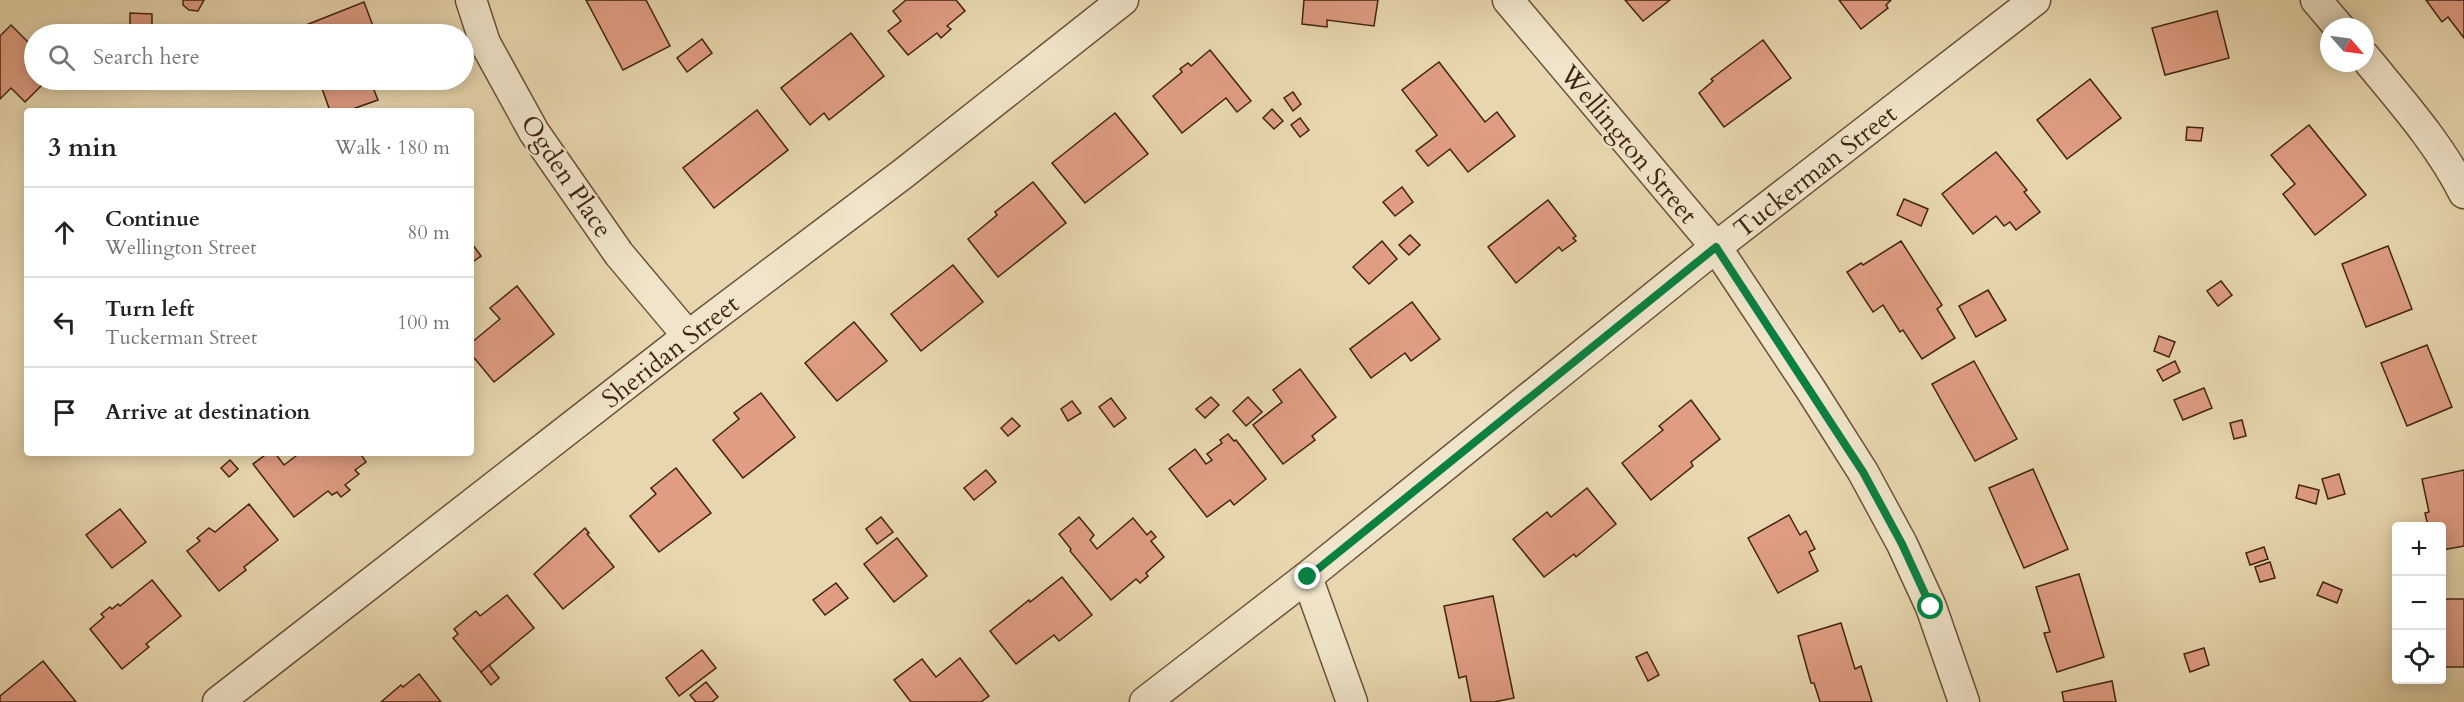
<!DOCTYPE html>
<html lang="en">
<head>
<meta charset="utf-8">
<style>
	:root { --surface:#fff; --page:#f2f2f2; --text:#222; --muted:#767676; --line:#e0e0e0 }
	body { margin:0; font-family:Cardo,serif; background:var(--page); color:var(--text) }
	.controls { position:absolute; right:18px; bottom:18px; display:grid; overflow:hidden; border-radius:6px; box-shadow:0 3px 15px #0003 }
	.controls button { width:54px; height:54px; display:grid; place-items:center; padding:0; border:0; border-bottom:2px solid var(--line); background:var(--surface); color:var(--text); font:30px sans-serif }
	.compass { position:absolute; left:2320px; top:18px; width:54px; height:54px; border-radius:50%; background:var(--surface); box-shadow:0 3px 15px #0003; rotate:118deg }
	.stop { position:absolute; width:18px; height:18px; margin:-14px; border:4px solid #0b8043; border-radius:50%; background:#fff }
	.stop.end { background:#0b8043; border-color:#fff; box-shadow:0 2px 6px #0008 }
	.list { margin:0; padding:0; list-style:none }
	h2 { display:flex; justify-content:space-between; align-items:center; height:78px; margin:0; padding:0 24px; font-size:26px }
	h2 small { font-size:20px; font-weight:400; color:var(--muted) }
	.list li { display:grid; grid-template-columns:39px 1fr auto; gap:18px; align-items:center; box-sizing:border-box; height:90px; padding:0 24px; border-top:2px solid var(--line) }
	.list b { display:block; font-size:22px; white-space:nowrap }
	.list p { margin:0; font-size:20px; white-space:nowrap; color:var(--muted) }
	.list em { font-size:20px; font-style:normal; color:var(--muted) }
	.icon { flex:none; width:33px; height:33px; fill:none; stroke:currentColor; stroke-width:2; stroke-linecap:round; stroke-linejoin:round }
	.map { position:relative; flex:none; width:2464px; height:702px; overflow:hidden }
	.search { position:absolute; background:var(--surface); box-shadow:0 3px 15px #0003; left:24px; top:24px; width:450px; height:66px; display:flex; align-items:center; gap:15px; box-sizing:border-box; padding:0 21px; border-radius:33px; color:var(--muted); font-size:22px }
	.panel { position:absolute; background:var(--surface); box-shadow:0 3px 15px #0003; left:24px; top:108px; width:450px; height:348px; border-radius:6px }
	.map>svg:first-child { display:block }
</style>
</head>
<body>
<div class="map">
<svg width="2464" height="702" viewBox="0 0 2464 702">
	<rect width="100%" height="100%" fill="#e8d7ae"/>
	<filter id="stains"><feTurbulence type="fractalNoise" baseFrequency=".00333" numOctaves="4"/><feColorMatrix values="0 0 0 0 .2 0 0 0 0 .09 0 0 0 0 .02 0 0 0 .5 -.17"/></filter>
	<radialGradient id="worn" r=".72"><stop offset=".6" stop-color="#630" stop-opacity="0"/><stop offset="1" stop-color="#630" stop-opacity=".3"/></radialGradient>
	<g fill="#e09d82" stroke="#412314" stroke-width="1.5">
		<path d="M 183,0 L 204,0 L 198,11 L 189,10 L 183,5 Z"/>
		<path d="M 586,0 L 646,0 L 670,46 L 623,70 Z"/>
		<path d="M 906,0 L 956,0 L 965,11 L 947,26 L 951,29 L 941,38 L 937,33 L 908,55 L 888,31 L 901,21 L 893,11 Z"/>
		<path d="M 1304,0 L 1378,0 L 1374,26 L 1327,20 L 1327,27 L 1302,24 Z"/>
		<path d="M 1625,0 L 1670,0 L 1643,21 Z"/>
		<path d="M 1839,0 L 1891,0 L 1886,5 L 1888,8 L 1861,29 Z"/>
		<path d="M 2426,0 L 2464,0 L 2464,38 L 2448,17 L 2442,22 Z"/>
		<path d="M 364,2 L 376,34 L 303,34 L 301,27 Z"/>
		<path d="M 2217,11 L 2229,58 L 2165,75 L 2152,28 Z"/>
		<path d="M 130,13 L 152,14 L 152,34 L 130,34 Z"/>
		<path d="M 11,25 L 34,48 L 33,67 L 34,80 L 47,80 L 25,102 L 11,88 L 0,99 L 0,36 Z"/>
		<path d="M 851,33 L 884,76 L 829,120 L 824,113 L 810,125 L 781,88 Z"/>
		<path d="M 702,39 L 712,53 L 687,72 L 677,58 Z"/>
		<path d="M 1763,40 L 1791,78 L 1724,127 L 1699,93 L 1713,81 L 1711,79 Z"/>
		<path d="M 1210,50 L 1251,101 L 1237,112 L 1226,98 L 1182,133 L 1153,96 L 1182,72 L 1180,69 L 1188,63 L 1191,66 Z"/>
		<path d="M 1439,62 L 1485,122 L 1497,112 L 1515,136 L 1468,172 L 1450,149 L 1428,166 L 1416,151 L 1437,135 L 1402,90 Z"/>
		<path d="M 2090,79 L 2121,118 L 2067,159 L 2037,120 Z"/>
		<path d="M 319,80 L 370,80 L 378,100 L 347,111 L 330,111 Z"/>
		<path d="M 1293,92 L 1301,104 L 1293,111 L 1284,98 Z"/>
		<path d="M 1272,109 L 1283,121 L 1274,129 L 1263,118 Z"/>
		<path d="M 757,110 L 788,150 L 714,208 L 683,168 Z"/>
		<path d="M 1115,113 L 1148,154 L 1085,203 L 1052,163 Z"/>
		<path d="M 1300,118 L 1309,130 L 1300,137 L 1291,125 Z"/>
		<path d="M 2309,125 L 2366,195 L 2315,235 L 2283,194 L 2295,184 L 2271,155 Z"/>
		<path d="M 2187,127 L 2203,128 L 2201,141 L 2186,140 Z"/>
		<path d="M 1996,152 L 2027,190 L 2024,192 L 2040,212 L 2016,230 L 2010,222 L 2004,226 L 1996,216 L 1973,234 L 1942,194 Z"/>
		<path d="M 1033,182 L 1066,223 L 998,277 L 968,239 L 997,215 L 995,212 Z"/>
		<path d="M 1402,187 L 1413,202 L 1395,216 L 1383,202 Z"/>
		<path d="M 1904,199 L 1928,209 L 1921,226 L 1897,215 Z"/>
		<path d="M 1548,200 L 1576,236 L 1573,238 L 1576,241 L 1562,251 L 1559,247 L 1516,283 L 1488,247 Z"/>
		<path d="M 1410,235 L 1420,245 L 1409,255 L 1399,245 Z"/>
		<path d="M 1382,241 L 1397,259 L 1369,284 L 1353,267 Z"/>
		<path d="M 1901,241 L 1942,305 L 1937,309 L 1955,338 L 1922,359 L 1903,330 L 1900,332 L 1883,305 L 1873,312 L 1847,272 L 1861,263 L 1863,265 Z"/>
		<path d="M 473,245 L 481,256 L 471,263 L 471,246 Z"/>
		<path d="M 2388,246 L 2412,309 L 2366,327 L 2342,264 Z"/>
		<path d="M 953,265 L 983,302 L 921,351 L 891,314 Z"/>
		<path d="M 2221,281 L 2232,295 L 2218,306 L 2207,291 Z"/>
		<path d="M 517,286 L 554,334 L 494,382 L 471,354 L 471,343 L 500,319 L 490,308 Z"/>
		<path d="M 1988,290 L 2006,320 L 1976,337 L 1959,306 Z"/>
		<path d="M 1412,302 L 1440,339 L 1411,361 L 1405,353 L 1371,378 L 1350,349 Z"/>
		<path d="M 854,322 L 887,361 L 837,401 L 805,363 Z"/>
		<path d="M 2159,336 L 2175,342 L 2169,357 L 2154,351 Z"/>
		<path d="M 2427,345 L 2452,407 L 2407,426 L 2381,363 Z"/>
		<path d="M 1974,361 L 2017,439 L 1975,461 L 1932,384 Z"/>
		<path d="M 2175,361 L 2180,372 L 2163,381 L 2157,370 Z"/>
		<path d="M 1300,369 L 1336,417 L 1312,436 L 1315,440 L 1283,464 L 1253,425 L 1282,402 L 1273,390 Z"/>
		<path d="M 2204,388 L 2212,408 L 2183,420 L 2174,400 Z"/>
		<path d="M 761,393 L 795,437 L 743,478 L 713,440 L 739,419 L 734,413 Z"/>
		<path d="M 1211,397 L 1219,405 L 1205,418 L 1196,409 Z"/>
		<path d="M 1248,397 L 1262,412 L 1246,426 L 1233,411 Z"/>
		<path d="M 1111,398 L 1126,418 L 1114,427 L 1099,407 Z"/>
		<path d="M 1691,400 L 1720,439 L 1691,462 L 1693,466 L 1651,500 L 1622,463 L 1663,430 L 1659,426 Z"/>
		<path d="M 1072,401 L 1081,413 L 1068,421 L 1061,409 Z"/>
		<path d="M 1012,418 L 1020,426 L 1008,436 L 1001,428 Z"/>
		<path d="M 2242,420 L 2246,436 L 2234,439 L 2230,423 Z"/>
		<path d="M 1228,434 L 1234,441 L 1236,440 L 1266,479 L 1234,505 L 1230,500 L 1207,517 L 1169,469 L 1195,449 L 1206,464 L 1212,460 L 1207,454 L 1222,443 L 1220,440 Z"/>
		<path d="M 268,453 L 275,453 L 284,465 L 300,453 L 360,453 L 366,462 L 355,470 L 359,474 L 345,485 L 350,490 L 341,497 L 337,492 L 332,495 L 328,491 L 294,517 L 253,464 Z"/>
		<path d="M 230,460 L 238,469 L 229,477 L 221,468 Z"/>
		<path d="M 676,468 L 711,513 L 659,552 L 630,516 L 656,494 L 651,488 Z"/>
		<path d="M 2033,469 L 2068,549 L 2024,568 L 1989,488 Z"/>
		<path d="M 986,470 L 996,482 L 974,500 L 964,488 Z"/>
		<path d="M 2464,470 L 2464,546 L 2442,550 L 2442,526 L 2428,526 L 2425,513 L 2429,512 L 2422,479 Z"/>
		<path d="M 2339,474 L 2345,494 L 2328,499 L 2322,479 Z"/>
		<path d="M 2299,485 L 2319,490 L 2316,504 L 2296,498 Z"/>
		<path d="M 1587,488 L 1616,524 L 1576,557 L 1574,554 L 1544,577 L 1513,539 L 1547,512 L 1551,517 Z"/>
		<path d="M 249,504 L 278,540 L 244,567 L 246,570 L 219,591 L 187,551 L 200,541 L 197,538 L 209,528 L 215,532 Z"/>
		<path d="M 120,509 L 146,542 L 112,568 L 86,535 Z"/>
		<path d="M 1789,515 L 1800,535 L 1806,531 L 1815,549 L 1809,552 L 1818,571 L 1778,593 L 1748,538 Z"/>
		<path d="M 881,517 L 893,532 L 877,544 L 866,529 Z"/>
		<path d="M 1079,517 L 1094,535 L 1090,540 L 1097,549 L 1133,518 L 1147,535 L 1151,531 L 1156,537 L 1151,541 L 1164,557 L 1146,573 L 1148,576 L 1140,583 L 1136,579 L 1111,600 L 1070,551 L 1071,549 L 1059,534 Z"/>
		<path d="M 585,528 L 589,533 L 587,534 L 614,567 L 563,609 L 534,574 Z"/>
		<path d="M 897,538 L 927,576 L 894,602 L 864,564 Z"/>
		<path d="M 2264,547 L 2268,559 L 2250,565 L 2246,553 Z"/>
		<path d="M 2270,562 L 2275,578 L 2260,582 L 2255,567 Z"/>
		<path d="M 2079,574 L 2104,657 L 2057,672 L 2044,633 L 2050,632 L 2036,587 Z"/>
		<path d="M 1062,577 L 1092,615 L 1059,641 L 1054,635 L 1016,664 L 990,631 L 1029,600 L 1030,602 Z"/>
		<path d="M 152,580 L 181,616 L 146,644 L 149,647 L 122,669 L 90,629 L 104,617 L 101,614 L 110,607 L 112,609 L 118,604 L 120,606 Z"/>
		<path d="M 2323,582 L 2342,590 L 2337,603 L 2317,595 Z"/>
		<path d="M 836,583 L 848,598 L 825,615 L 813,600 Z"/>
		<path d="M 507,595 L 534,628 L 481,672 L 453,638 L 458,634 L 454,629 L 476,611 L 480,616 Z"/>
		<path d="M 1493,596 L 1514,698 L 1494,702 L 1471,702 L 1466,676 L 1459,678 L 1444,606 Z"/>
		<rect x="2442" y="599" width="22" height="68"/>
		<path d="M 1841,623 L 1855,669 L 1861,666 L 1872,702 L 1820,702 L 1814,683 L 1811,683 L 1798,636 Z"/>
		<path d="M 2204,648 L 2209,665 L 2190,672 L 2184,654 Z"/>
		<path d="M 702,650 L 716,668 L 679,696 L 666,678 Z"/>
		<path d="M 1647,652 L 1659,675 L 1648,681 L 1636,657 Z"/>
		<path d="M 960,658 L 989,696 L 981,702 L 911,702 L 894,680 L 922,659 L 936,677 Z"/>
		<path d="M 43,661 L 76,702 L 0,702 L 0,696 Z"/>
		<path d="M 489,665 L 499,678 L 491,685 L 481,672 Z"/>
		<path d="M 419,674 L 441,702 L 381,702 L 401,685 L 403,687 Z"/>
		<path d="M 2112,681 L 2116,702 L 2064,702 L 2062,692 Z"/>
		<path d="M 706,682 L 718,697 L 712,702 L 696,702 L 690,695 Z"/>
	</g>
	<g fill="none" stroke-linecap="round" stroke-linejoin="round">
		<defs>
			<g id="minor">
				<path d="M 471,0 L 485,43 L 534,132 L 619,254 L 688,336"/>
				<path d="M 1508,0 L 1716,247 L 1811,390 L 1863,472 L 1902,544 L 1931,607 L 1964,702"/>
				<path d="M 2316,0 L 2339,27"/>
				<path d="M 2365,57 C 2400,100 2439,143 2464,193"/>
				<path d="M 1307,577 L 1352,702"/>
				<path d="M 218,702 L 688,336 L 904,173 L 1123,0"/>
				<path d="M 1145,702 L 1307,577 L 1716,247 L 2035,0"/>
			</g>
		</defs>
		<use href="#minor" stroke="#6b503a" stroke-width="33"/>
		<use href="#minor" stroke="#f0e5ca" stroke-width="30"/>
	</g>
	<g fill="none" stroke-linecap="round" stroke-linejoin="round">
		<path stroke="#0b8043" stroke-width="8" d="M 1308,577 L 1716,247 L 1863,472 L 1902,544 L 1931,607"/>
	</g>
	<g text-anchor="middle" stroke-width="4.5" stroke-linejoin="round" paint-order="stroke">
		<g font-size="26" fill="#412314" stroke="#f0e5ca">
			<text transform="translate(1629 144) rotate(50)" y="9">Wellington Street</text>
			<text transform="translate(1815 171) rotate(-38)" y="9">Tuckerman Street</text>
			<text transform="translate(567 176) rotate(56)" y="9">Ogden Place</text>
			<text transform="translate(670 351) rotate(-38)" y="9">Sheridan Street</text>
		</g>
	</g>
	<rect width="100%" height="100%" filter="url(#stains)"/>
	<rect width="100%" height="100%" fill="url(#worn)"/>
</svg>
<div class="controls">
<button>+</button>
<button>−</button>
<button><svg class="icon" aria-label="locate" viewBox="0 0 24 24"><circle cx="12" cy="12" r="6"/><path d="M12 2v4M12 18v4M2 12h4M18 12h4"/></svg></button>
</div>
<svg class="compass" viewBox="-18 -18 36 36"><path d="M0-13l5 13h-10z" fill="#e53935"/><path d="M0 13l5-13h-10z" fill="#767676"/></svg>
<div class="stop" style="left:1931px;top:607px"></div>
<div class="stop end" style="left:1308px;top:577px"></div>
<div class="search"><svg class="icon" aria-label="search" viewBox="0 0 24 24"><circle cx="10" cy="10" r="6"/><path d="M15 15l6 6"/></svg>Search here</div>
<section class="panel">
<h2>3 min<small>Walk · 180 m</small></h2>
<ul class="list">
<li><svg class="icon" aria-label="ahead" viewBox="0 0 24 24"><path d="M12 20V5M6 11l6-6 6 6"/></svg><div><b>Continue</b><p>Wellington Street</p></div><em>80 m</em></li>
<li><svg class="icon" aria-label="left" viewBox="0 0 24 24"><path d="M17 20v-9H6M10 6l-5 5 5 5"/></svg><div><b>Turn left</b><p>Tuckerman Street</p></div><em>100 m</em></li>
<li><svg class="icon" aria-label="arrive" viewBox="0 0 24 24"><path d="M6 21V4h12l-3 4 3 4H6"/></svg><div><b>Arrive at destination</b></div></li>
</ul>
</section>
</div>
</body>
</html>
